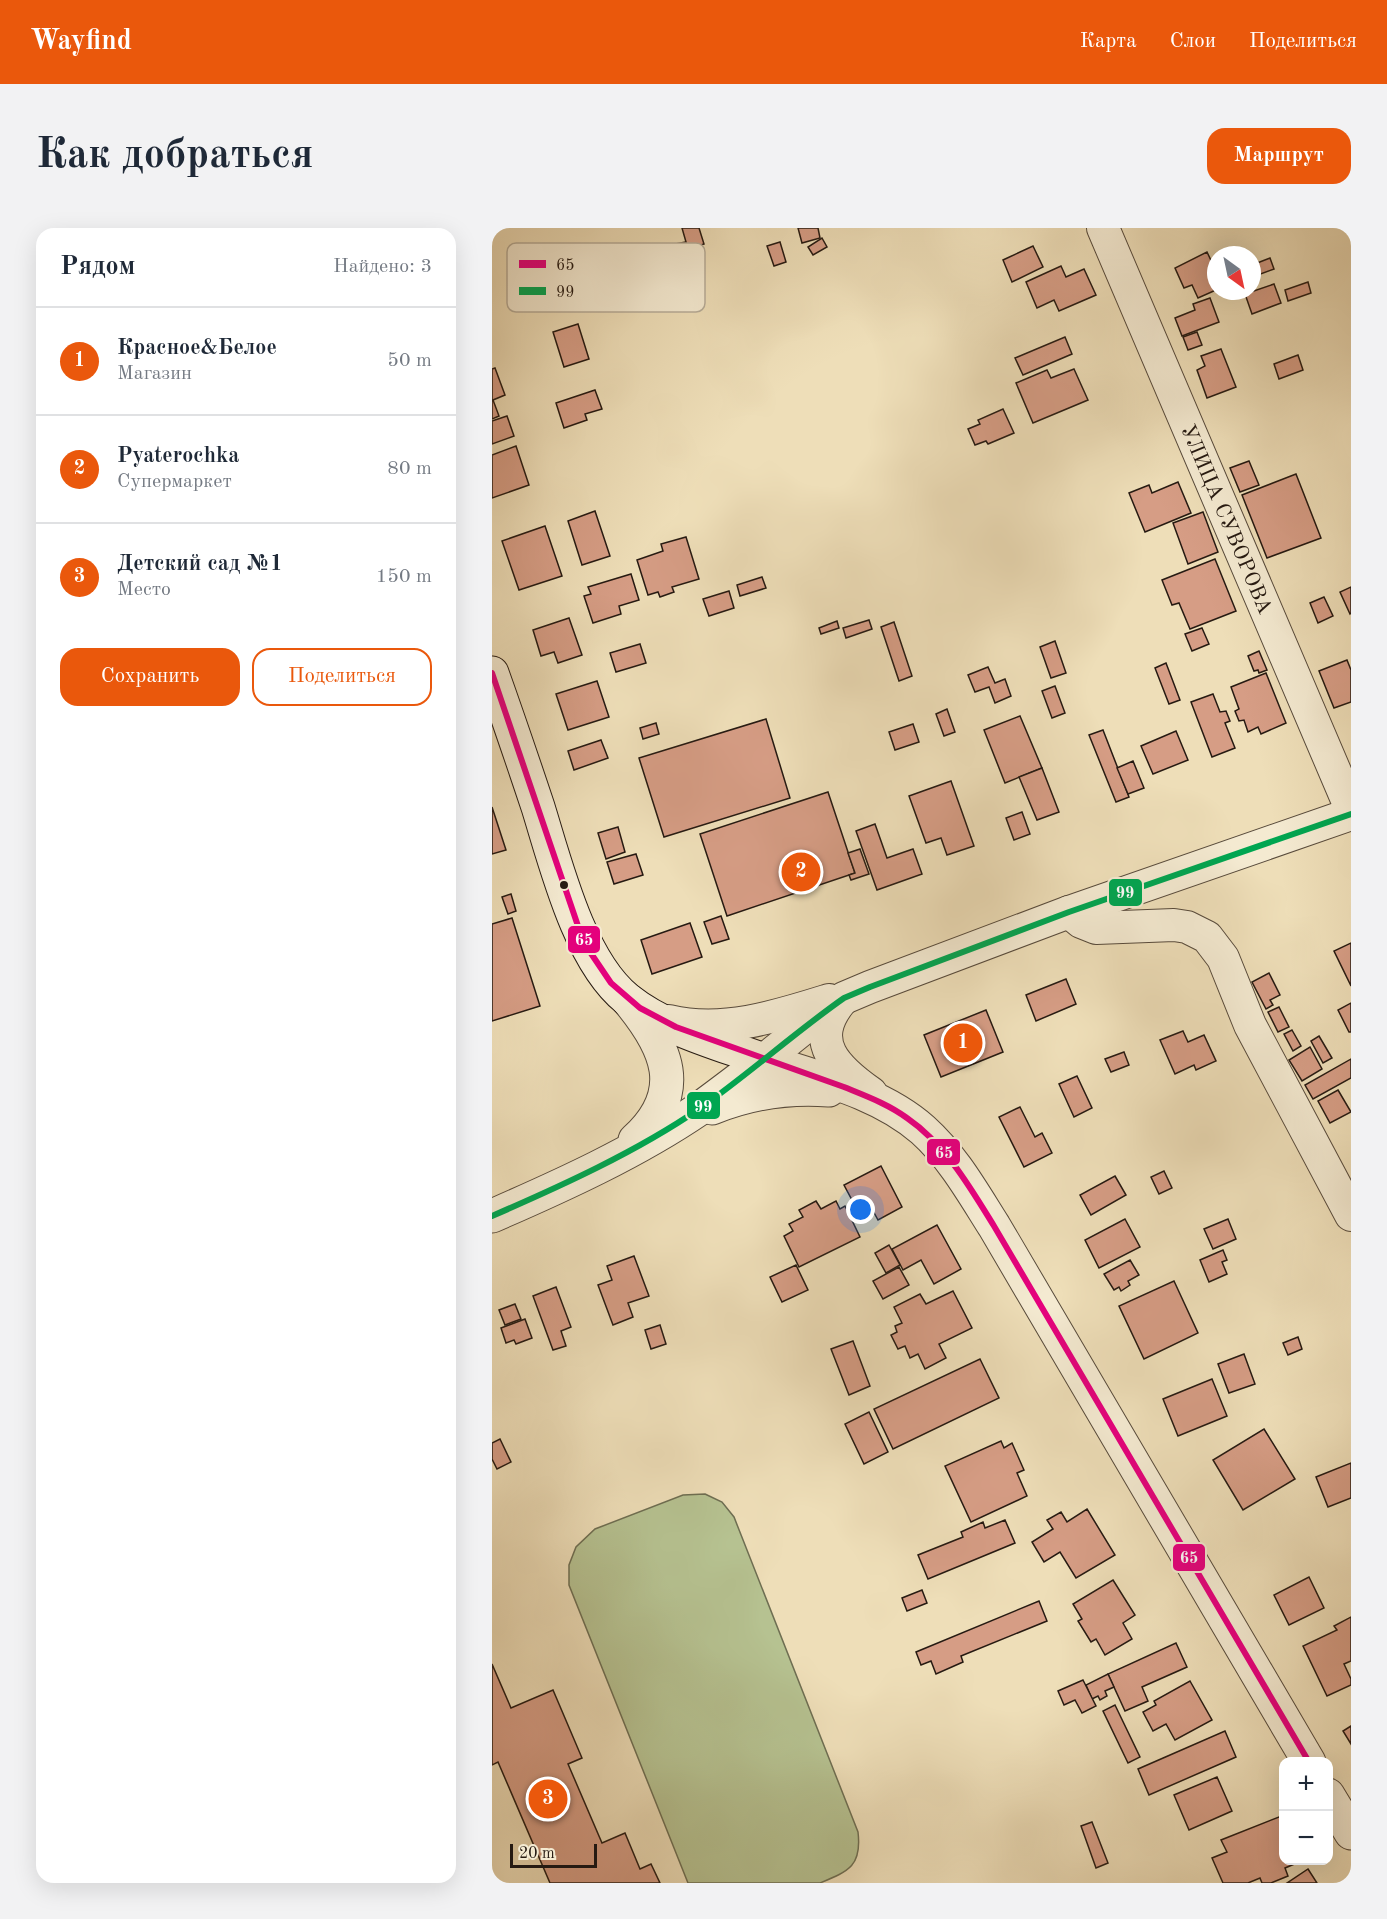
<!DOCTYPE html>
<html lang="ru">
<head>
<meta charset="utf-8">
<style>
	:root { --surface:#fff; --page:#f2f2f3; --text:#1f2937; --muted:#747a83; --line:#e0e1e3; --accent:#ea580c }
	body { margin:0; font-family:"Old Standard TT",serif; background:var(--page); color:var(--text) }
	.controls { position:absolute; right:18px; bottom:18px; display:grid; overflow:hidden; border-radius:12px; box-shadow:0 6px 24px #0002 }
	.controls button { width:54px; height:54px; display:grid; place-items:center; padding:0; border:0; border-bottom:2px solid var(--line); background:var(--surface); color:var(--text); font:30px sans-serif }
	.compass { position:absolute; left:715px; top:18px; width:54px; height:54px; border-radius:50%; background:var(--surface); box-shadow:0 6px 24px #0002; rotate:147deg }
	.scale { position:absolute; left:18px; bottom:15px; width:87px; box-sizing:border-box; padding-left:6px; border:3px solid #261a12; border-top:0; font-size:16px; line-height:21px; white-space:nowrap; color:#261a12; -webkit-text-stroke:4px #f4ead1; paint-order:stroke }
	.you { position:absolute; left:369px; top:982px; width:21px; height:21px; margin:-15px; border:4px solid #fff; border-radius:50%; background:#1a73e8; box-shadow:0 0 0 9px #1a73e833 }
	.badge { display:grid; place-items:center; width:39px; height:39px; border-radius:50%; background:var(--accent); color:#fff; font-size:20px; font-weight:700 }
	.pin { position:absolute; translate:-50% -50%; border:3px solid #fff; box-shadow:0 2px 6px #0006 }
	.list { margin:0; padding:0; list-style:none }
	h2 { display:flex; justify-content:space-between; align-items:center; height:78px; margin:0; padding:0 24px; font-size:26px }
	h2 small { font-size:20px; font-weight:400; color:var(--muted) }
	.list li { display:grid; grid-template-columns:39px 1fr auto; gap:18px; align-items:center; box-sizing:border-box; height:108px; padding:0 24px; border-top:2px solid var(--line) }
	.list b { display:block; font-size:22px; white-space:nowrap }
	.list p { margin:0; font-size:20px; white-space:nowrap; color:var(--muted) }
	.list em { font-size:20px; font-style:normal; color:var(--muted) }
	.actions { display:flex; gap:12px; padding:18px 24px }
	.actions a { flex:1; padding:14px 0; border:2px solid var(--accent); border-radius:18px; text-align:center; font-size:21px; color:var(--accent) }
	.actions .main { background:var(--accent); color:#fff }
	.map { position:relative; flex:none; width:859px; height:1655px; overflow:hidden; border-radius:18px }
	header { display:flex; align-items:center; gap:36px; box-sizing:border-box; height:84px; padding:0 30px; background:var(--accent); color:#fff }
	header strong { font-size:28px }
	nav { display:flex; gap:33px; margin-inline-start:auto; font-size:21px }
	.intro { display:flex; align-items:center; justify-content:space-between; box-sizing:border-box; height:144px; padding:0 36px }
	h1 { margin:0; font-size:42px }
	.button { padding:15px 27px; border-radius:18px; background:var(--accent); color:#fff; font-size:21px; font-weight:700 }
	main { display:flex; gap:36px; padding:0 36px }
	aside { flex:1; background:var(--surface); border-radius:18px; box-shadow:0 6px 24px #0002 }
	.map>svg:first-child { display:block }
</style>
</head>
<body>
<header>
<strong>Wayfind</strong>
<nav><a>Карта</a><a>Слои</a><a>Поделиться</a></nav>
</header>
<div class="intro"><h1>Как добраться</h1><a class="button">Маршрут</a></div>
<main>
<aside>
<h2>Рядом<small>Найдено: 3</small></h2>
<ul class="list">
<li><span class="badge">1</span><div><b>Красное&amp;Белое</b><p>Магазин</p></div><em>50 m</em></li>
<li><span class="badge">2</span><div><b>Pyaterochka</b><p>Супермаркет</p></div><em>80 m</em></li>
<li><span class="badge">3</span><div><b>Детский сад №1</b><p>Место</p></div><em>150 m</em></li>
</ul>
<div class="actions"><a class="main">Сохранить</a><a>Поделиться</a></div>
</aside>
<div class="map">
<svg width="859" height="1655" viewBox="0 0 859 1655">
	<rect width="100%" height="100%" fill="#eedeb8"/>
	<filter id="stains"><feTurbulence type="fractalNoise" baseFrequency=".00333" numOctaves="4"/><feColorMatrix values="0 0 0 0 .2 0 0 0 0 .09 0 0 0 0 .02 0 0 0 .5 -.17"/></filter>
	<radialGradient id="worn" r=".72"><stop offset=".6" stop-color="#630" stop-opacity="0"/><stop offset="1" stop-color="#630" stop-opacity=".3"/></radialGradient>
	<path fill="#b6c291" stroke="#6e6e52" stroke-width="1.5" d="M 213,1266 L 230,1274 L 242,1289 L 366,1604 C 370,1638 357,1643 328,1655 L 196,1655 L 77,1357 L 77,1337 L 84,1319 L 103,1301 L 191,1267 Z"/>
	<g fill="#d69d85" stroke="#261a12" stroke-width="1.5">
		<path d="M 190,0 L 207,0 L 212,16 L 196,21 Z"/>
		<path d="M 306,0 L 326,0 L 328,10 L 310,15 Z"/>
		<path d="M 330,10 L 335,19 L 321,27 L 316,19 Z"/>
		<path d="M 193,14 L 197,29 L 188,32 L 183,16 Z"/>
		<path d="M 288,14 L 294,34 L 282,38 L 275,18 Z"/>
		<path d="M 541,18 L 551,39 L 520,54 L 511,32 Z"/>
		<path d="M 715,24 L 724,43 L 724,62 L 706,70 L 700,57 L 692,60 L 683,40 Z"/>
		<path d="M 778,30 L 782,41 L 763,48 L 760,37 Z"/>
		<path d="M 569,38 L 574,49 L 592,41 L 604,67 L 567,83 L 562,72 L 545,80 L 534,54 Z"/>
		<path d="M 816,54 L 819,65 L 796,73 L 793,62 Z"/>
		<path d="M 782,56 L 789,75 L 760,86 L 753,66 Z"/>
		<path d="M 718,70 L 727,94 L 690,108 L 683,90 L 703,82 L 701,76 Z"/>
		<path d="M 86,96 L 97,131 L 72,139 L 61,104 Z"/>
		<path d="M 705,104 L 710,117 L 696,122 L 691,109 Z"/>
		<path d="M 573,109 L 580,126 L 531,147 L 523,130 Z"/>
		<path d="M 729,121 L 744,159 L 715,170 L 705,142 L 713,138 L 709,128 Z"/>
		<path d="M 806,127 L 811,142 L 787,151 L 782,136 Z"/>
		<path d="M 3,140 L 13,167 L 1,172 L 7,188 L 0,191 L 0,141 Z"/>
		<path d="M 582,141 L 596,172 L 541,195 L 524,155 L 555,142 L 559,150 Z"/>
		<path d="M 103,162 L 110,181 L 93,186 L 95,192 L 72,200 L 64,175 Z"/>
		<path d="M 511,181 L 522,205 L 496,216 L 494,213 L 483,217 L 476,201 L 488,196 L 486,192 Z"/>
		<path d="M 15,188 L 22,208 L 0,216 L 0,193 Z"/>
		<path d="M 24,218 L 37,257 L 0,270 L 0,227 Z"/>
		<path d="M 757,233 L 767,257 L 748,264 L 738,240 Z"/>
		<path d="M 804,246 L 829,310 L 775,330 L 750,267 Z"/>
		<path d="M 686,254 L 699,285 L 653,304 L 637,265 L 657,257 L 660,265 Z"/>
		<path d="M 103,283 L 118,328 L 90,337 L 76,293 Z"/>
		<path d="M 711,284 L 726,324 L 696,336 L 681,295 Z"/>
		<path d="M 53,298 L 70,348 L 27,362 L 10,313 Z"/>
		<path d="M 194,309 L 207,351 L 180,359 L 182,364 L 168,369 L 166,364 L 156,367 L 145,332 L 171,323 L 169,316 Z"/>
		<path d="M 723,331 L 744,383 L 698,401 L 687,375 L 680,377 L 670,352 Z"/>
		<path d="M 139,346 L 147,372 L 127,378 L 129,386 L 101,395 L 92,368 L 99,366 L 96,359 Z"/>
		<path d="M 270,349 L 274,360 L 248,368 L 245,357 Z"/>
		<path d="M 859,359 L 859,385 L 858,386 L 848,364 Z"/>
		<path d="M 237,363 L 242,380 L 217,388 L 211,371 Z"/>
		<path d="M 832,369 L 841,388 L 826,395 L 818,375 Z"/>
		<path d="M 77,390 L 90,427 L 66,435 L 62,424 L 49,428 L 41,402 Z"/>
		<path d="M 377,392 L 380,401 L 354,410 L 351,400 Z"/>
		<path d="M 345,393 L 347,400 L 329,406 L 327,400 Z"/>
		<path d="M 402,394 L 420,448 L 407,453 L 389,399 Z"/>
		<path d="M 710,400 L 717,416 L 700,423 L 693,406 Z"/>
		<path d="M 563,413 L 574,445 L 559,450 L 548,419 Z"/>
		<path d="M 148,416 L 154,435 L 124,444 L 118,425 Z"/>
		<path d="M 767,423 L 775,442 L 767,445 L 766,442 L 762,443 L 756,428 Z"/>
		<path d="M 855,432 L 859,442 L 859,474 L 842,480 L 827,443 Z"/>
		<path d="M 674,435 L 688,472 L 677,476 L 663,440 Z"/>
		<path d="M 496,439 L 503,455 L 513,451 L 519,468 L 503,475 L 497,459 L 483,464 L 476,447 Z"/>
		<path d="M 774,445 L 794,495 L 769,506 L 766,499 L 756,504 L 752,492 L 747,493 L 743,483 L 747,481 L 739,459 Z"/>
		<path d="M 105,453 L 117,489 L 76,502 L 64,466 Z"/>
		<path d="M 563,458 L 573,485 L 560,490 L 550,463 Z"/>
		<path d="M 721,466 L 728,484 L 734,483 L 738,493 L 733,495 L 743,520 L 720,529 L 699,474 Z"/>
		<path d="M 455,481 L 463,504 L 452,508 L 444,486 Z"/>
		<path d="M 528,488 L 550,540 L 513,555 L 492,502 Z"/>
		<path d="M 274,491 L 298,570 L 172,609 L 147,530 Z"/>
		<path d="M 164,495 L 167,506 L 151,511 L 148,500 Z"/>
		<path d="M 421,496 L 427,514 L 403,522 L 397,504 Z"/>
		<path d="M 611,502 L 637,569 L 624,574 L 597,507 Z"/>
		<path d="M 684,503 L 696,532 L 661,546 L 649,518 Z"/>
		<path d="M 109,512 L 116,530 L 82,542 L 76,523 Z"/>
		<path d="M 641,533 L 652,560 L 636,566 L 625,540 Z"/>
		<path d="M 550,540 L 567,584 L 545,592 L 527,549 Z"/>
		<path d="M 459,553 L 482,618 L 455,627 L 449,610 L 434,615 L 417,568 Z"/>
		<path d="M 336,564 L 363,645 L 235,688 L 208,606 Z"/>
		<path d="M 0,579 L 14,622 L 0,626 Z"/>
		<path d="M 530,584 L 538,606 L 522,612 L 514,590 Z"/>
		<path d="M 383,596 L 395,630 L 421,621 L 430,646 L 385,662 L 364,603 Z"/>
		<path d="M 126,599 L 133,624 L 114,631 L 106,605 Z"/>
		<path d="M 368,621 L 377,646 L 359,652 L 357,647 L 363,645 L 356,625 Z"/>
		<path d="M 144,626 L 151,647 L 122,656 L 115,634 Z"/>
		<path d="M 19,666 L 24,683 L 16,686 L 10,669 Z"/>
		<path d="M 229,688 L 237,711 L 220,716 L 212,694 Z"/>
		<path d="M 20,690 L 48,778 L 0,793 L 0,696 Z"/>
		<path d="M 198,695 L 210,729 L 160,746 L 149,712 Z"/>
		<path d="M 859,715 L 859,758 L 842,723 Z"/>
		<path d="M 777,745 L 788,767 L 778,772 L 781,777 L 774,781 L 760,754 Z"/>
		<path d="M 574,751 L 584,776 L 544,793 L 534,767 Z"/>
		<path d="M 859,775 L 859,804 L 857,804 L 846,782 Z"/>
		<path d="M 787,779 L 797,799 L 786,804 L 776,784 Z"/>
		<path d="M 494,782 L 511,824 L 449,849 L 432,807 Z"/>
		<path d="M 800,802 L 809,818 L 801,823 L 792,806 Z"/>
		<path d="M 691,803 L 696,814 L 712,807 L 724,833 L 704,842 L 702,837 L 683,846 L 668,812 Z"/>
		<path d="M 827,808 L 840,830 L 831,835 L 819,813 Z"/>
		<path d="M 818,819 L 830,841 L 810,853 L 797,832 Z"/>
		<path d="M 632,824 L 637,837 L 619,844 L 613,831 Z"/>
		<path d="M 859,831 L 859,850 L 821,871 L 813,857 Z"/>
		<path d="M 585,848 L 600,880 L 582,889 L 567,856 Z"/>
		<path d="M 846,862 L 859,884 L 838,895 L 826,873 Z"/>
		<path d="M 528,879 L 543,909 L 550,905 L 560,925 L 532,939 L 507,889 Z"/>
		<path d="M 389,938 L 410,979 L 386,992 L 380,981 L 368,987 L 352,957 Z"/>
		<path d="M 672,943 L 680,960 L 667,966 L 659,949 Z"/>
		<path d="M 623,948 L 634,967 L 599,987 L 588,967 Z"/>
		<path d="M 324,973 L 329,981 L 344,973 L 348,981 L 353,978 L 368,1009 L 307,1039 L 292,1008 L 301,1003 L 297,996 L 311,989 L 307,982 Z"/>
		<path d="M 633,991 L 648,1019 L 607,1040 L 593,1012 Z"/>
		<path d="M 736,991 L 744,1011 L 721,1021 L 712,1001 Z"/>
		<path d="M 445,997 L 469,1041 L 442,1056 L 429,1032 L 411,1042 L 400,1021 Z"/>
		<path d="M 397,1017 L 408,1037 L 394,1045 L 383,1025 Z"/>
		<path d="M 731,1022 L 735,1032 L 730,1034 L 735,1046 L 717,1054 L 708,1032 Z"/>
		<path d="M 142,1028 L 157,1068 L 136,1075 L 141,1089 L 121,1097 L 106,1057 L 120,1052 L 115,1038 Z"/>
		<path d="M 638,1032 L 647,1047 L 636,1053 L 638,1057 L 629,1063 L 627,1059 L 622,1062 L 612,1046 Z"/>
		<path d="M 304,1037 L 316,1062 L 290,1074 L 278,1049 Z"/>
		<path d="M 407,1039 L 417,1057 L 391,1071 L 381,1053 Z"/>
		<path d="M 682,1053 L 706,1105 L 652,1131 L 627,1078 Z"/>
		<path d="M 64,1059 L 79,1099 L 69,1103 L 74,1118 L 61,1122 L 41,1068 Z"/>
		<path d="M 461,1063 L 480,1100 L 447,1116 L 454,1130 L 433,1141 L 426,1126 L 418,1130 L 413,1118 L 406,1121 L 399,1107 L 405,1104 L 403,1098 L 410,1095 L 402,1079 L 428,1066 L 434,1076 Z"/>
		<path d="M 23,1076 L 29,1091 L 13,1097 L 7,1082 Z"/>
		<path d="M 33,1091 L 40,1110 L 24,1116 L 22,1112 L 14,1115 L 9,1100 Z"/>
		<path d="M 168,1097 L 174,1116 L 159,1121 L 153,1102 Z"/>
		<path d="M 806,1109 L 810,1121 L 796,1127 L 791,1115 Z"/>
		<path d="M 361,1113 L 378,1158 L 357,1167 L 339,1121 Z"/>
		<path d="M 752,1126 L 763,1156 L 737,1165 L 726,1136 Z"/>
		<path d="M 488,1131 L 507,1170 L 401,1221 L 382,1181 Z"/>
		<path d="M 720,1151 L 735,1188 L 686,1208 L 671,1171 Z"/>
		<path d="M 377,1184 L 396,1224 L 372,1236 L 353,1196 Z"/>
		<path d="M 772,1201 L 803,1251 L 751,1282 L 721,1232 Z"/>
		<path d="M 8,1211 L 19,1234 L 5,1241 L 0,1231 L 0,1215 Z"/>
		<path d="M 509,1213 L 512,1220 L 520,1215 L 532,1242 L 525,1245 L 535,1268 L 479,1294 L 453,1238 Z"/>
		<path d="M 859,1235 L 859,1270 L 836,1279 L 824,1249 Z"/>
		<path d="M 595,1281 L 623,1327 L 584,1350 L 568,1324 L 552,1334 L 540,1314 L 561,1301 L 555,1292 L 569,1284 L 575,1294 Z"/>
		<path d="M 513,1292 L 523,1315 L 436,1351 L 426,1327 L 471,1309 L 469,1304 L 491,1294 L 493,1300 Z"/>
		<path d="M 817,1349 L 832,1380 L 797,1397 L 782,1367 Z"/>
		<path d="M 621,1352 L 643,1387 L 631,1395 L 640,1411 L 613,1427 L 604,1411 L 599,1414 L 586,1393 L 590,1391 L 581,1376 Z"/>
		<path d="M 430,1362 L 435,1375 L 415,1383 L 410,1370 Z"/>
		<path d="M 547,1373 L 555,1393 L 469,1428 L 471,1434 L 444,1446 L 439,1433 L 429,1437 L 424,1424 Z"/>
		<path d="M 859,1389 L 859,1433 L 852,1436 L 859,1451 L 859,1457 L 835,1468 L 811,1418 L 845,1402 L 842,1398 Z"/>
		<path d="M 684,1415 L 695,1439 L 650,1459 L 656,1473 L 633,1483 L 616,1446 Z"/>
		<path d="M 0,1436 L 19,1480 L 61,1462 L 90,1530 L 76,1536 L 110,1615 L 133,1605 L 148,1641 L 159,1636 L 168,1655 L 58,1655 L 6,1534 L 0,1537 Z"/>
		<path d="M 616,1446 L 622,1459 L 613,1463 L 615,1468 L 608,1472 L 606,1468 L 600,1471 L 594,1457 Z"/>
		<path d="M 591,1452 L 604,1478 L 590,1485 L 583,1472 L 572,1477 L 566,1463 Z"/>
		<path d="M 698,1453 L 720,1492 L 683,1512 L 674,1496 L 661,1503 L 651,1484 L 664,1477 L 662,1473 Z"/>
		<path d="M 623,1477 L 648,1529 L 636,1535 L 611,1483 Z"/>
		<path d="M 859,1498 L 859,1516 L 851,1503 Z"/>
		<path d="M 733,1503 L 744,1529 L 657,1567 L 646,1541 Z"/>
		<path d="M 725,1549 L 740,1583 L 697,1602 L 682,1567 Z"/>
		<path d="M 792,1587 L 792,1632 L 812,1632 L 793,1640 L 796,1648 L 779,1655 L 770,1655 L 768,1650 L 756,1655 L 731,1655 L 720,1630 L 735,1624 L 729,1612 Z"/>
		<path d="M 600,1594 L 616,1635 L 604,1640 L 589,1598 Z"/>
		<path d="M 816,1641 L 825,1655 L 795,1655 Z"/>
	</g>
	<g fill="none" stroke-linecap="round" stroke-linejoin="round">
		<defs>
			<g id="minor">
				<path d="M 611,0 L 859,581"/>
				<path d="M 577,684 L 589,694 L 604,700 L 682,697 L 695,699 L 715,709 L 731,730 L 758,797 L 859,987"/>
				<path d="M 349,773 C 315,814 345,841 379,865"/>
				<path d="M 177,793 C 231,806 286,788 337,772"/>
				<path d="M 272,832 L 333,783 L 352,770 L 378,759 L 577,684 L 859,586"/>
			</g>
			<g id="tertiary">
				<path d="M 136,772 C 175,819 196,864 143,912"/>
				<path d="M 220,880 C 257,865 298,859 337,862"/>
				<path d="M 0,988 C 69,958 144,924 207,881 C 229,865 251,848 272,832 C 326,850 388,864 431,902 C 461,929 481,965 502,998 L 817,1534"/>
				<path d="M 836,1567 L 859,1605"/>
			</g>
			<path id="secondary" d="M 0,445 C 16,490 31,534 46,579 C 64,637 87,732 135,771 C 174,802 226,815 272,832"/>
		</defs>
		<use href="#minor" stroke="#584b3c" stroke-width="34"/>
		<use href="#tertiary" stroke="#584b3c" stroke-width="35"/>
		<use href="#secondary" stroke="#261a12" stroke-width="35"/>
		<use href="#minor" stroke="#f4ead1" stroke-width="32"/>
		<use href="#tertiary" stroke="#f4ead1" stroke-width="33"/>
		<use href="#secondary" stroke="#f4ead1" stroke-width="33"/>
		<defs>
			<path id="bus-1" d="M 0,445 L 86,698 L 96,721 L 119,755 L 148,780 L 184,799 L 352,859 C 374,868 396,876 415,890 C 453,916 478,959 502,998 L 817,1534"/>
			<path id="bus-2" d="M 0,988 C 69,958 144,924 207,881 C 257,846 302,805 352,770 L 378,759 L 577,684 L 859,586"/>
		</defs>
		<use href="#bus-1" stroke="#f4ead1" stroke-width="10"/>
		<use href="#bus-2" stroke="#f4ead1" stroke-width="10"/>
		<use href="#bus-1" stroke="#e5007d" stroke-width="6"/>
		<use href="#bus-2" stroke="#00a651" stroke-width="6"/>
	</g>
	<circle fill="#261a12" stroke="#f4ead1" stroke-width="2" cx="72" cy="657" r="5"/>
	<g text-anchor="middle" stroke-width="6" stroke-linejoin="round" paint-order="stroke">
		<g font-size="21" fill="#261a12" stroke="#f4ead1">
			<text transform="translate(735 291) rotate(67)" y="7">УЛИЦА СУВОРОВА</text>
		</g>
	</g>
	<rect x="15" y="15" width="198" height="69" rx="9" fill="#f4ead1" stroke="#b6ac98" stroke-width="1.5"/>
	<rect x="27" y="32" width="27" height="8" fill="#e5007d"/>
	<rect x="27" y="59" width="27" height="8" fill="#00a651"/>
	<g font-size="16" fill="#261a12">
		<text x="64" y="42">65</text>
		<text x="64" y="69">99</text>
	</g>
	<g stroke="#f4ead1" stroke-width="2">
		<rect x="616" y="650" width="35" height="29" rx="6" fill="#00a651"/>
		<rect x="75" y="697" width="34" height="29" rx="6" fill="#e5007d"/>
		<rect x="194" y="863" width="35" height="29" rx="6" fill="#00a651"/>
		<rect x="434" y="910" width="35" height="28" rx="6" fill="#e5007d"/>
		<rect x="680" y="1315" width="34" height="29" rx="6" fill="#e5007d"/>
	</g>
	<g font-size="16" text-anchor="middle" font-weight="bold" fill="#fff">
		<text x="633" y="670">99</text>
		<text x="92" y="717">65</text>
		<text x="211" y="884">99</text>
		<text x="452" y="930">65</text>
		<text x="697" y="1335">65</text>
	</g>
	<rect width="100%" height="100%" filter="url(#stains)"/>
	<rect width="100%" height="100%" fill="url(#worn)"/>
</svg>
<div class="controls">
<button>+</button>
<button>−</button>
</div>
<svg class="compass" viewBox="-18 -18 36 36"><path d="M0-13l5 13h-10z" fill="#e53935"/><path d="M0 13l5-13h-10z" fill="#747a83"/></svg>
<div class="scale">20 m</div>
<div class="you"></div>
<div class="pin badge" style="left:471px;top:815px">1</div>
<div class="pin badge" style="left:309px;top:644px">2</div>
<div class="pin badge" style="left:56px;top:1571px">3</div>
</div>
</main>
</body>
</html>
